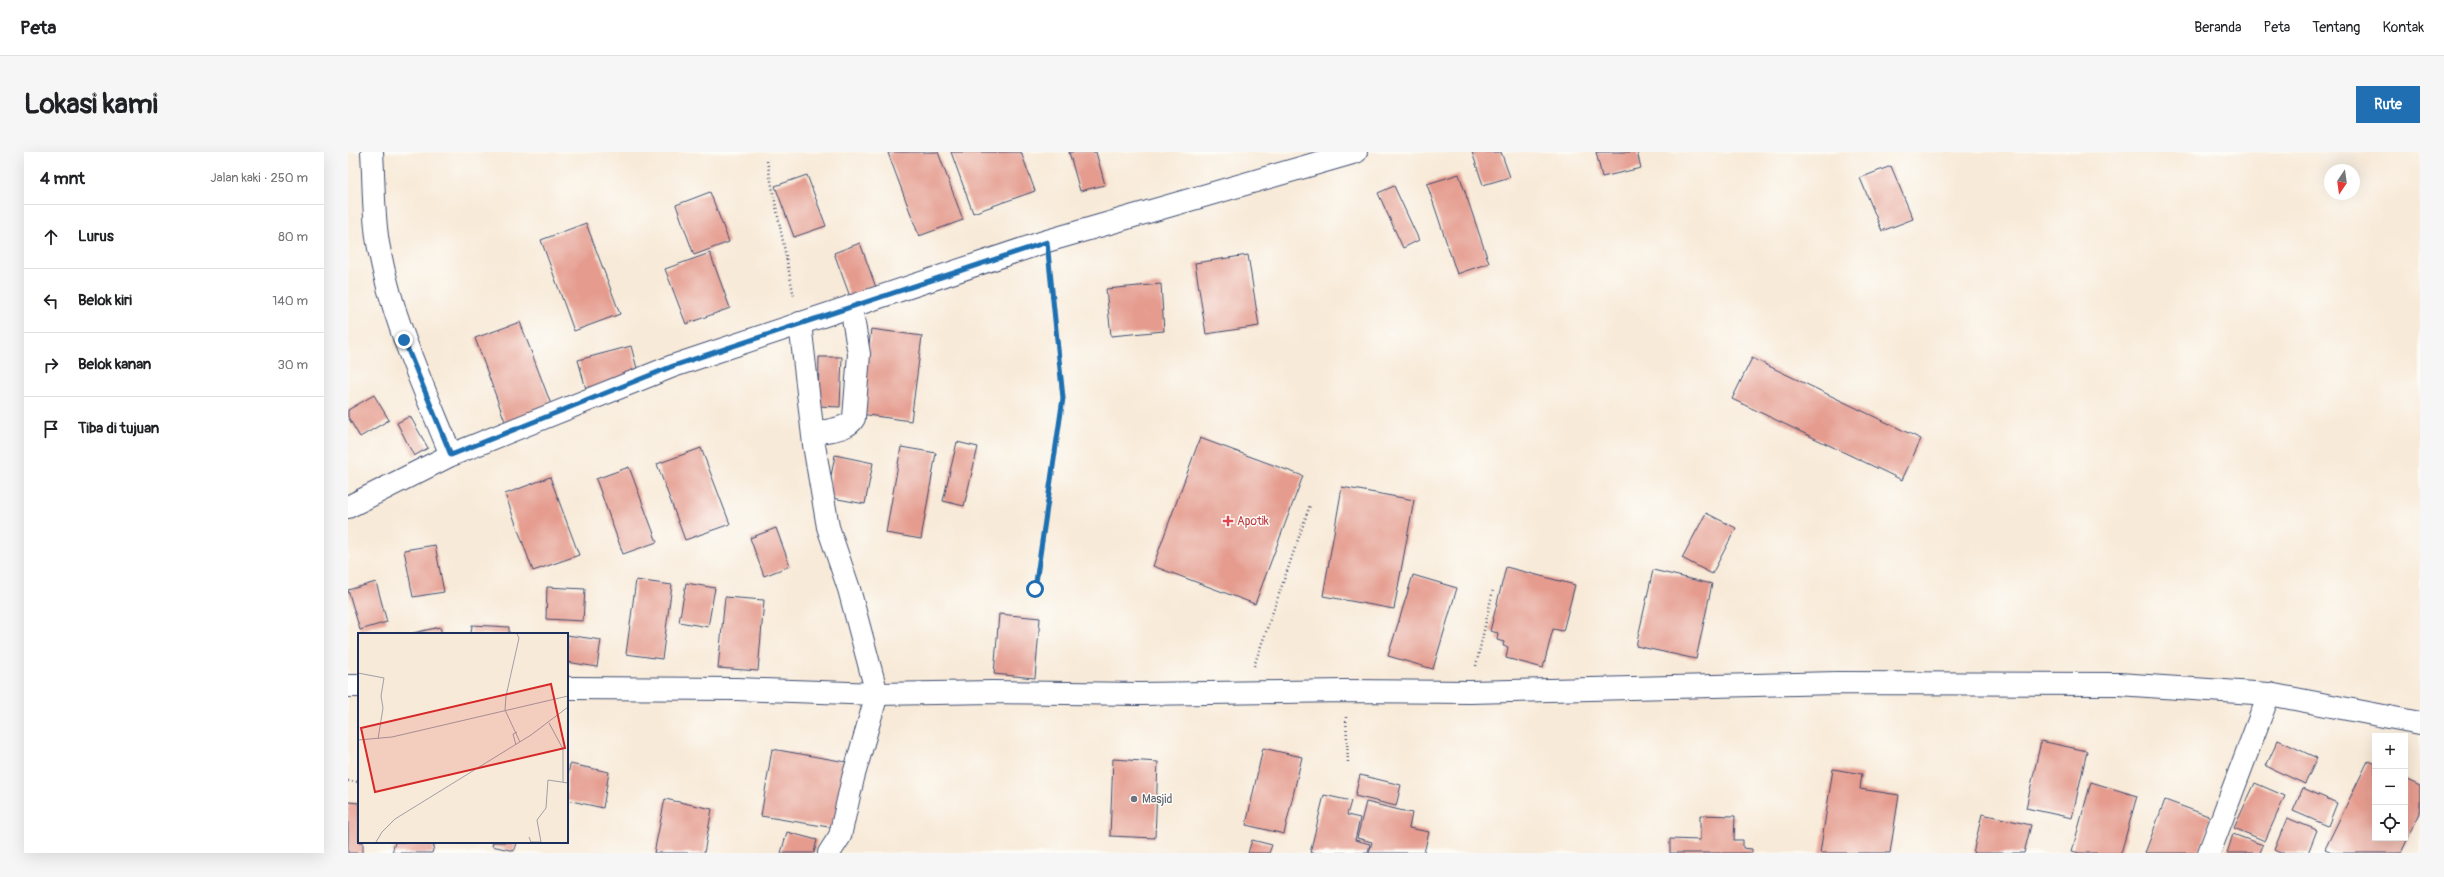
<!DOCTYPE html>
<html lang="id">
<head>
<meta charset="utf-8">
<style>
	:root { --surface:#fff; --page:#f6f6f6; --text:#202124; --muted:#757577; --line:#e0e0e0; --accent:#1f6fb2 }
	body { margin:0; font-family:Pangolin,sans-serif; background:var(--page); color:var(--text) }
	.controls { position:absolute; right:12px; bottom:12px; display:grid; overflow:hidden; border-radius:0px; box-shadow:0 4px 16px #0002 }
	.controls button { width:36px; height:36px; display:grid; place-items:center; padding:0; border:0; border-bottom:1px solid var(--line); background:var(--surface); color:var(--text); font:20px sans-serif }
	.compass { position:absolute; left:1976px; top:12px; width:36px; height:36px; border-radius:50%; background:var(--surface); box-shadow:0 4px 16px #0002; rotate:193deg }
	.stop { position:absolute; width:12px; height:12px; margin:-9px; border:3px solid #1f6fb2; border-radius:50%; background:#fff }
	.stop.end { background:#1f6fb2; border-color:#fff; box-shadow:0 1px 4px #0008 }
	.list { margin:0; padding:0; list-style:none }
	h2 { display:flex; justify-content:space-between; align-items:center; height:52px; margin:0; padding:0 16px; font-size:17px }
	h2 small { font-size:13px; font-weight:400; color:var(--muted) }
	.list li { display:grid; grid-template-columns:26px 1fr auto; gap:12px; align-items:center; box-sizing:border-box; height:64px; padding:0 16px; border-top:1px solid var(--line) }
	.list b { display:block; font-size:15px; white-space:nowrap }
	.list em { font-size:13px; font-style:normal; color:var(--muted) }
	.icon { flex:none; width:22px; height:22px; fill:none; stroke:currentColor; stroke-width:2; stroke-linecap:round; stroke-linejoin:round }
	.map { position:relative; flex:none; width:2072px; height:701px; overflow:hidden; border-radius:0px }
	header { display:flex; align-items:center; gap:24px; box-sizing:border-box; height:56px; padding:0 20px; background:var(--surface); border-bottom:1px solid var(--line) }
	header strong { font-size:19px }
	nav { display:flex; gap:22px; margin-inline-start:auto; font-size:14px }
	.intro { display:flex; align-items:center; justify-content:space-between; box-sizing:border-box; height:96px; padding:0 24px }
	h1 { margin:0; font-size:28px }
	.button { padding:10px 18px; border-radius:0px; background:var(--accent); color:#fff; font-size:14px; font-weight:700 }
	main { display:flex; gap:24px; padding:0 24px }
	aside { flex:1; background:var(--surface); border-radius:0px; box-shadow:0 4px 16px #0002 }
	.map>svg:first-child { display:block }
</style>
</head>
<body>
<header>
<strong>Peta</strong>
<nav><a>Beranda</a><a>Peta</a><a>Tentang</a><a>Kontak</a></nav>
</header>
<div class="intro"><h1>Lokasi kami</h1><a class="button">Rute</a></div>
<main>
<aside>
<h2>4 mnt<small>Jalan kaki · 250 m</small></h2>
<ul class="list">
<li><svg class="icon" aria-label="ahead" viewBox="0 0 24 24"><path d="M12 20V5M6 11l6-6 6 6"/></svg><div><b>Lurus</b></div><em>80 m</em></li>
<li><svg class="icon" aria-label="left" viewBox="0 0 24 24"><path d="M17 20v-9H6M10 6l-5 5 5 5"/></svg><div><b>Belok kiri</b></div><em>140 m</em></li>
<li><svg class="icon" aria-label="right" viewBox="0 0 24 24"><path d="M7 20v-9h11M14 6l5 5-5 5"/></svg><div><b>Belok kanan</b></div><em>30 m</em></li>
<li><svg class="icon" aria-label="arrive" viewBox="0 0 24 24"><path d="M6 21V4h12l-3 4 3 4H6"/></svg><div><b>Tiba di tujuan</b></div></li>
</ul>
</aside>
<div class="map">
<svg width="2072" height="701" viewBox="0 0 2072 701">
	<rect width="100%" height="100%" fill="#fdfcf7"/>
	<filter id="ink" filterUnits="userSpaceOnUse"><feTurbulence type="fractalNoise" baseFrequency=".025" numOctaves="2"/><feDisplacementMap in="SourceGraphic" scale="8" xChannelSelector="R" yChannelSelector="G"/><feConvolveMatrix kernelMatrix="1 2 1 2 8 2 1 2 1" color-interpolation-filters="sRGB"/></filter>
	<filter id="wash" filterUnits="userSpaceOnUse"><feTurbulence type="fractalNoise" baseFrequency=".012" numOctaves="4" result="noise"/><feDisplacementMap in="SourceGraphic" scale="16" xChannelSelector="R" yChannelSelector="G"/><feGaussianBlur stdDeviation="0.9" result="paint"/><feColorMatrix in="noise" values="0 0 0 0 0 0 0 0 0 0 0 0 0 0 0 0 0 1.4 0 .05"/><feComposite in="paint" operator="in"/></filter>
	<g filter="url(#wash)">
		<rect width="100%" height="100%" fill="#f8ead8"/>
		<g id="blocks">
			<g fill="#e59c8f">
				<path d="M 544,0 L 590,0 L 615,68 L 571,84 L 540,1 Z"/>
				<path d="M 603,0 L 673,0 L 687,39 L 625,61 Z"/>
				<path d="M 721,0 L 748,0 L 757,33 L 732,39 Z"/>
				<path d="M 1124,0 L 1153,0 L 1162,25 L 1135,33 Z"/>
				<path d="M 1248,0 L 1289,0 L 1293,16 L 1254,25 Z"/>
				<path d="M 1543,14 L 1565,67 L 1534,79 L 1512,26 Z"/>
				<path d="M 1111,22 L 1141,111 L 1109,122 L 1079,32 Z"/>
				<path d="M 459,23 L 478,74 L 446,85 L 427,34 Z"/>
				<path d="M 1046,34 L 1071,88 L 1055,96 L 1030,41 Z"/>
				<path d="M 362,40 L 381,90 L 346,103 L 328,53 Z"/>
				<path d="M 238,71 L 272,162 L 226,179 L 193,88 Z"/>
				<path d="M 512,91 L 530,141 L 504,150 L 486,101 Z"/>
				<path d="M 362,101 L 382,156 L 338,172 L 317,117 Z"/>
				<path d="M 900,103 L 911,174 L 858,182 L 847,111 Z"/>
				<path d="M 813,132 L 816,179 L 763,184 L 758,137 Z"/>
				<path d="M 172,170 L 204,255 L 158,272 L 127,186 Z"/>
				<path d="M 523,177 L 574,184 L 563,269 L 512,262 Z"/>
				<path d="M 283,194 L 291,224 L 238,237 L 230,208 Z"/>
				<path d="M 471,205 L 494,205 L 492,255 L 470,254 Z"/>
				<path d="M 1404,206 L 1573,287 L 1554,328 L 1384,247 Z"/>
				<path d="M 26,243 L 41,268 L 12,285 L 0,265 L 0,258 Z"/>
				<path d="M 62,264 L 80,296 L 66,304 L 49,271 Z"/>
				<path d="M 852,286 L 955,324 L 907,452 L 805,414 Z"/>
				<path d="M 609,290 L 630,295 L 616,354 L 595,349 Z"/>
				<path d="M 553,295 L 588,301 L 573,387 L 538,381 Z"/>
				<path d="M 353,296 L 382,372 L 337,388 L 309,312 Z"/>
				<path d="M 487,303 L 525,311 L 517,352 L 479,345 Z"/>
				<path d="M 281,315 L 309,390 L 275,402 L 248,327 Z"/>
				<path d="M 202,325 L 231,403 L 185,419 L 157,342 Z"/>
				<path d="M 994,335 L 1066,348 L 1046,457 L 975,444 Z"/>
				<path d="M 1358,361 L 1388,376 L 1364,422 L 1334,406 Z"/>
				<path d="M 428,376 L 442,414 L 416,424 L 402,386 Z"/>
				<path d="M 87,393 L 96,440 L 65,445 L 56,398 Z"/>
				<path d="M 1158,415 L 1227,433 L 1215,479 L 1205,477 L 1195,516 L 1158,506 L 1160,495 L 1155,494 L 1156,490 L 1149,488 L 1150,481 L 1142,479 Z"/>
				<path d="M 1305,418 L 1364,432 L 1348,507 L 1288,494 Z"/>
				<path d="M 1065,423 L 1109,436 L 1085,517 L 1040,504 Z"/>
				<path d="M 288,428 L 324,433 L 314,507 L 278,502 Z"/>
				<path d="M 28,430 L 39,470 L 12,478 L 0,438 Z"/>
				<path d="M 338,431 L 367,436 L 360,475 L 331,470 Z"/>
				<path d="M 199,435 L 237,437 L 235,469 L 198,467 Z"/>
				<path d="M 377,445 L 416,448 L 410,519 L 370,516 Z"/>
				<path d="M 651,462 L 692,466 L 687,526 L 646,522 Z"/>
				<path d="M 124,473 L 161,475 L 161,482 L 123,482 Z"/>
				<path d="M 92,475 L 94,482 L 66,482 L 65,481 Z"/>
				<path d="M 219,483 L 253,488 L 249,515 L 219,510 Z"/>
				<path d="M 1930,588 L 1969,606 L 1957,632 L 1918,614 Z"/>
				<path d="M 1693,589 L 1739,599 L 1724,666 L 1678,656 Z"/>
				<path d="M 915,596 L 954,605 L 936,682 L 898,673 Z"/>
				<path d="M 424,597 L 504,611 L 493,677 L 413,664 Z"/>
				<path d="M 765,607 L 810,610 L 807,686 L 762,684 Z"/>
				<path d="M 2020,609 L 2027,612 L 2027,686 L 2057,686 L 2057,627 L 2072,634 L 2072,661 L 2053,701 L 1986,701 L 1977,697 Z"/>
				<path d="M 222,612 L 261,620 L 255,656 L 219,648 L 219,628 Z"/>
				<path d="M 1485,617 L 1514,622 L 1512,637 L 1551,643 L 1542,701 L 1472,701 Z"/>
				<path d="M 1012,623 L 1053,633 L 1048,654 L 1007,644 Z"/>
				<path d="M 1743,630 L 1789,644 L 1773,701 L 1731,701 L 1724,699 Z"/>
				<path d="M 1907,631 L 1937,644 L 1917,689 L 1886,676 Z"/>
				<path d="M 1955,636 L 1989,651 L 1980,674 L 1945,659 Z"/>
				<path d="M 976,643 L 1003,649 L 999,663 L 1012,666 L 1007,688 L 1022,692 L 1020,701 L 962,701 Z"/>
				<path d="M 317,647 L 364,657 L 356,701 L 306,701 Z"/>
				<path d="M 1817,648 L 1863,665 L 1850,701 L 1797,701 Z"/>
				<path d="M 0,650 L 11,651 L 11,690 L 15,690 L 15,701 L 0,701 Z"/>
				<path d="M 1018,650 L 1064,661 L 1061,676 L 1081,680 L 1076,701 L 1021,701 L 1024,690 L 1009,686 Z"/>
				<path d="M 1634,662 L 1683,673 L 1676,701 L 1625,701 Z"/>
				<path d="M 1352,663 L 1387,664 L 1386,688 L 1395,688 L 1395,696 L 1404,697 L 1404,701 L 1322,701 L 1322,687 L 1352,688 Z"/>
				<path d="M 1939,666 L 1969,678 L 1960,701 L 1932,701 L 1926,698 Z"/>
				<path d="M 439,680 L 469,688 L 466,701 L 433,701 Z"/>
				<path d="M 1885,682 L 1915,693 L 1912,701 L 1879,701 Z"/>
				<path d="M 904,688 L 924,693 L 921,701 L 900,701 Z"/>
				<path d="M 47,690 L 87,690 L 84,701 L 44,701 Z"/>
				<path d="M 145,690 L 168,690 L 166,699 L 144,694 Z"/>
			</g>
		</g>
	</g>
	<g filter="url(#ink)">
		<use href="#blocks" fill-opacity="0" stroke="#3c4b70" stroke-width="1"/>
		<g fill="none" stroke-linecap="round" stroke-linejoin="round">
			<defs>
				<g id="street">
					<path d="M 24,0 C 26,30 25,62 30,91 C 43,165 75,234 103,303"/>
					<path d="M 452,171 L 466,293 L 480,375 L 501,437 L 529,542 L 505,626 L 492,684 L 481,701"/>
					<path d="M 465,281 C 478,278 499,279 506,266 L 511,202 L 503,154"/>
					<path d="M 0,355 L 103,303 L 325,214 L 699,89 L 1008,0"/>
					<path d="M 1861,701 L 1921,542"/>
				</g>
				<g id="secondary">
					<path d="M 0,534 L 11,534"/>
					<path d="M 219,536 L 389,537 L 529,542 L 645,540 L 792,542 L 997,539 L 1122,540 L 1490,531 L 1770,532 L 1921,542 L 2072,571"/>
				</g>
			</defs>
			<use href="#street" stroke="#3c4b70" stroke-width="24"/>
			<use href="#secondary" stroke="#3c4b70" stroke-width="24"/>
			<g stroke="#3c4b70" stroke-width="2.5" stroke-dasharray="1 3" stroke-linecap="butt">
				<path d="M 419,9 L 446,145"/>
				<path d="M 687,437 L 715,246 L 702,116"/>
				<path d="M 906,514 L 962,353"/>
				<path d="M 1128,514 L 1145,438"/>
				<path d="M 998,565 L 1000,611"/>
				<path d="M 0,629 L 11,630"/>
			</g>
			<use href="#street" stroke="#fff" stroke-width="22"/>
			<use href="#secondary" stroke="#fff" stroke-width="22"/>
		</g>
	</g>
	<g fill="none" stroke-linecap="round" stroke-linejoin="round" filter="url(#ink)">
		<path stroke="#1f6fb2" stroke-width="5" d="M 56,188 L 103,303 L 325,214 L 699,90 L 715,246 L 687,437"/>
	</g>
	<path fill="#e0444e" stroke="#fdfcf7" stroke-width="1.5" d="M878 363h4v4h4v4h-4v4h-4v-4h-4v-4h4z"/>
	<circle fill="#6b7280" stroke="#fdfcf7" stroke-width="1.5" cx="786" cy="647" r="4"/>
	<g text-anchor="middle" stroke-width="3" stroke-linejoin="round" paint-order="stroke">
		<g font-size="12" fill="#be3a42" stroke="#fdfcf7" text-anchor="start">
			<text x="889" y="373">Apotik</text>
		</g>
		<g font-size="12" fill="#5b616d" stroke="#fdfcf7" text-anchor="start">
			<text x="794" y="651">Masjid</text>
		</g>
	</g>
	<g transform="translate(10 481)">
		<rect width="210" height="210" fill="#f8ead8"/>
		<path fill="none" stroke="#a09fa7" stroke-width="1" d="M 159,1 L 161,5 L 148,63 L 147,77 L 162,109M 0,40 L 26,45 L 23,63 L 25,75 L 20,106M 191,90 L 205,116 L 205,149M 0,107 L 34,104 L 210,63M 158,112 L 155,101 L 159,99M 171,204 L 173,209 L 183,209M 18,209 L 24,199 L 37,186 L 173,102 L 210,74M 183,209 L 179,187 L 188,175 L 190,147 L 210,150"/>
		<path fill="#d62828" fill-opacity="0.15" stroke="#d62828" stroke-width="2" d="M 193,51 L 207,115 L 17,159 L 3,95 Z"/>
		<rect width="210" height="210" fill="none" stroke="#1b2f5e" stroke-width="2"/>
	</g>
</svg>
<div class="controls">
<button>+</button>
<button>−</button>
<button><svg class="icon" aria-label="locate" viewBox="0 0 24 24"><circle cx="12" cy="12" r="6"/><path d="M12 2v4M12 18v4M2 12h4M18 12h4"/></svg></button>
</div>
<svg class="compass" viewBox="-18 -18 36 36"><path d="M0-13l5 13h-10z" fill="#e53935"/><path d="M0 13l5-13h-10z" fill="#757577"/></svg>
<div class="stop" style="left:687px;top:437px"></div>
<div class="stop end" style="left:56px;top:188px"></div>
</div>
</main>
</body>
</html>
